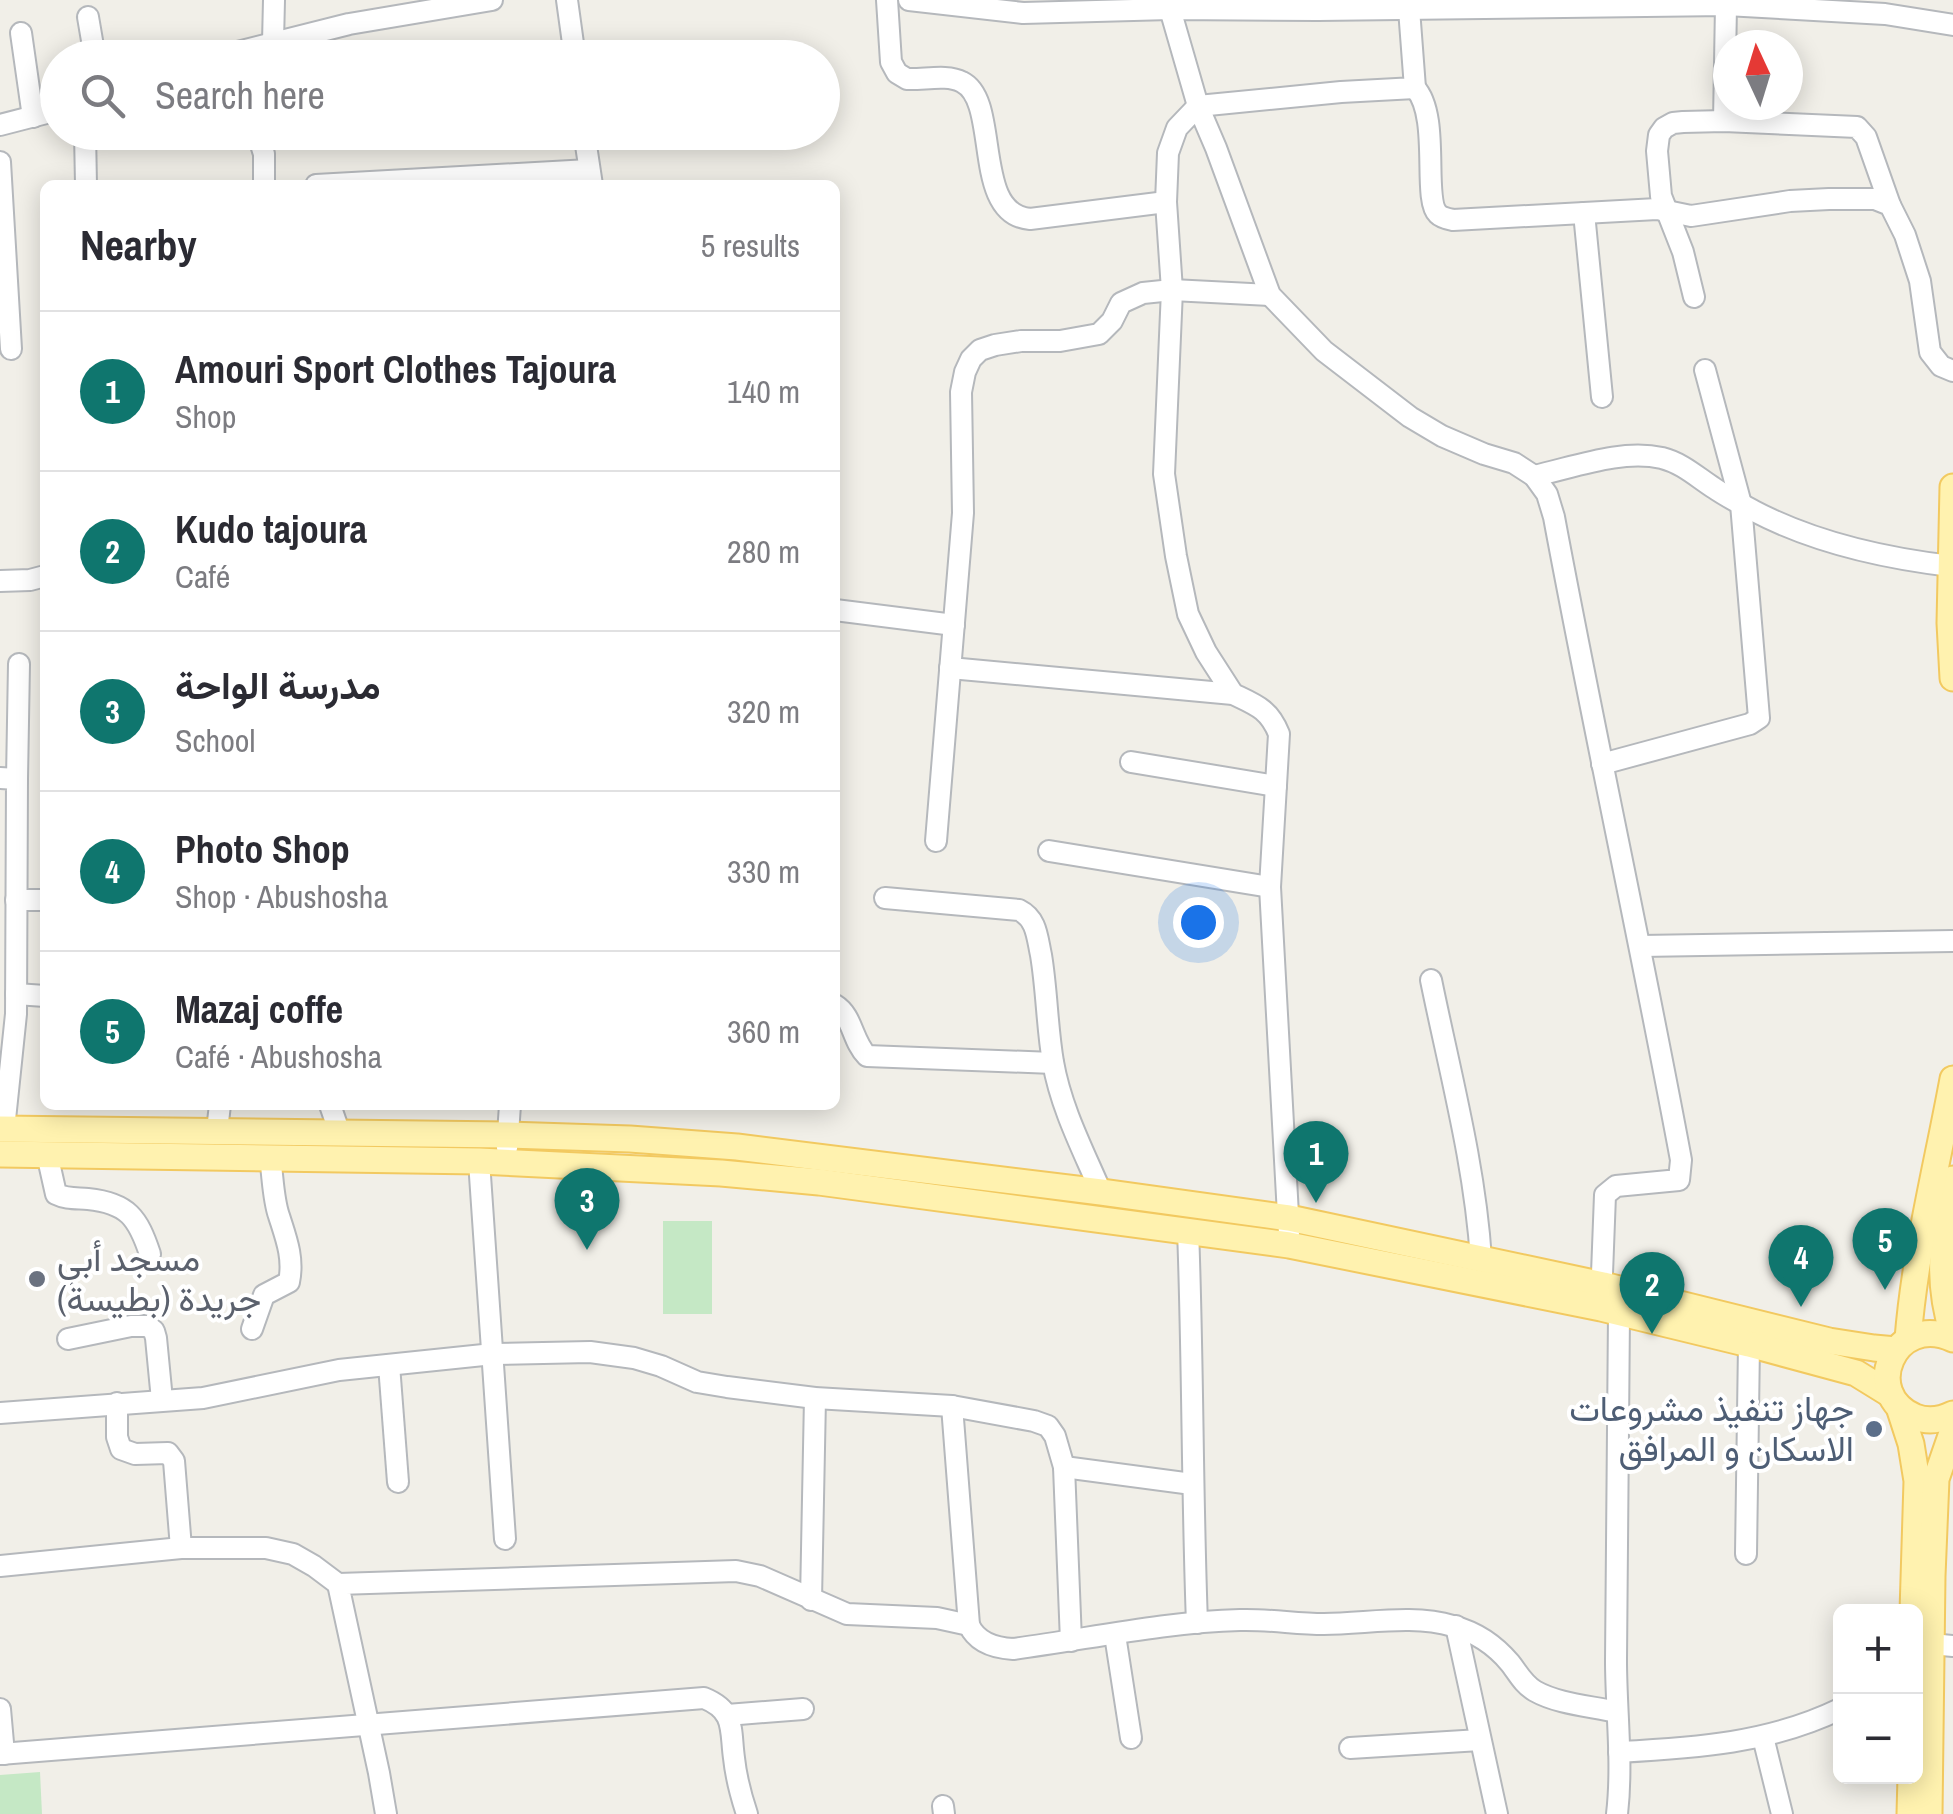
<!DOCTYPE html>
<html lang="en">
<head>
<meta charset="utf-8">
<style>
	:root { --surface:#fff; --page:#f2f2f3; --text:#2b2b33; --muted:#7c7c81; --line:#e1e1e2; --accent:#0f766e }
	body { margin:0; font-family:"Archivo Narrow",Vazirmatn,sans-serif; background:var(--page); color:var(--text) }
	.controls { position:absolute; right:30px; bottom:30px; display:grid; overflow:hidden; border-radius:15px; box-shadow:0 5px 25px #0003 }
	.controls button { width:90px; height:90px; display:grid; place-items:center; padding:0; border:0; border-bottom:2px solid var(--line); background:var(--surface); color:var(--text); font:50px sans-serif }
	.compass { position:absolute; left:1713px; top:30px; width:90px; height:90px; border-radius:50%; background:var(--surface); box-shadow:0 5px 25px #0003; rotate:356deg }
	.you { position:absolute; left:1198px; top:922px; width:35px; height:35px; margin:-25px; border:8px solid #fff; border-radius:50%; background:#1a73e8; box-shadow:0 0 0 15px #1a73e833 }
	.badge { display:grid; place-items:center; width:65px; height:65px; border-radius:50%; background:var(--accent); color:#fff; font-size:32px; font-weight:700 }
	.pin { position:absolute; translate:-50% -82px; filter:drop-shadow(0 2px 5px #0008) }
	.pin::after { content:''; position:absolute; top:52px; width:35px; height:30px; background:inherit; clip-path:polygon(0 0,100% 0,50% 100%) }
	.list { margin:0; padding:0; list-style:none }
	h2 { display:flex; justify-content:space-between; align-items:center; height:130px; margin:0; padding:0 40px; font-size:42px }
	h2 small { font-size:32px; font-weight:400; color:var(--muted) }
	.list li { display:grid; grid-template-columns:65px 1fr auto; gap:30px; align-items:center; box-sizing:border-box; height:160px; padding:0 40px; border-top:2px solid var(--line) }
	.list b { display:block; font-size:38px; white-space:nowrap }
	.list p { margin:0; font-size:32px; white-space:nowrap; color:var(--muted) }
	.list em { font-size:32px; font-style:normal; color:var(--muted) }
	.icon { flex:none; width:55px; height:55px; fill:none; stroke:currentColor; stroke-width:2; stroke-linecap:round; stroke-linejoin:round }
	.map { position:relative; flex:none; width:1953px; height:1814px; overflow:hidden }
	.search { position:absolute; background:var(--surface); box-shadow:0 5px 25px #0003; left:40px; top:40px; width:800px; height:110px; display:flex; align-items:center; gap:25px; box-sizing:border-box; padding:0 35px; border-radius:55px; color:var(--muted); font-size:38px }
	.panel { position:absolute; background:var(--surface); box-shadow:0 5px 25px #0003; left:40px; top:180px; width:800px; height:930px; border-radius:15px }
	.map>svg:first-child { display:block }
</style>
</head>
<body>
<div class="map">
<svg width="1953" height="1814" viewBox="0 0 1953 1814">
	<rect width="100%" height="100%" fill="#f1efe8"/>
	<g fill="#c5e8c5">
		<rect x="663" y="1221" width="49" height="93"/>
		<path d="M 40,1772 L 42,1814 L 0,1814 L 0,1775 Z"/>
	</g>
	<g fill="none" stroke-linecap="round" stroke-linejoin="round">
		<defs>
			<g id="minor">
				<path d="M 567,0 L 575,58"/>
				<path d="M 887,0 L 891,62 L 897,73 L 907,79 C 924,80 947,74 962,82 C 1001,101 971,214 1030,219 L 1166,202"/>
				<path d="M 909,0 L 1023,13 L 1170,9 L 1318,10 L 1726,5 L 1885,14 L 1953,25"/>
				<path d="M 1170,9 L 1198,106 L 1216,148 L 1270,295 L 1324,351 L 1410,417 L 1442,436 L 1484,454 L 1514,463 L 1534,476 L 1547,494 L 1554,517 C 1594,732 1641,945 1681,1160 L 1679,1180 L 1616,1186 L 1605,1195 L 1601,1300"/>
				<path d="M 88,17 L 95,58"/>
				<path d="M 21,33 L 33,117"/>
				<path d="M 273,42 L 274,0"/>
				<path d="M 214,58 L 349,24 L 492,0"/>
				<path d="M 1415,88 C 1441,116 1422,199 1438,214 C 1442,218 1449,219 1453,220 L 1657,209 L 1691,216 L 1790,201 L 1829,199 L 1875,199 L 1890,205 L 1905,235 L 1920,281 L 1930,352 L 1941,366 L 1953,371"/>
				<path d="M 1724,121 L 1726,5"/>
				<path d="M 0,125 L 58,110"/>
				<path d="M 85,132 L 86,185"/>
				<path d="M 257,132 L 264,154 L 264,185"/>
				<path d="M 584,132 L 592,185"/>
				<path d="M 0,162 L 11,349"/>
				<path d="M 316,185 L 589,170"/>
				<path d="M 1584,213 L 1602,397"/>
				<path d="M 1694,297 L 1683,252 L 1661,196 L 1657,151 L 1659,135 L 1664,128 L 1673,123 L 1683,122 L 1724,121 L 1857,127 L 1866,137 L 1890,205"/>
				<path d="M 1534,476 C 1575,467 1621,449 1662,458 C 1682,463 1697,477 1714,488 C 1727,497 1741,504 1754,511 C 1815,543 1883,558 1951,566"/>
				<path d="M 0,581 L 30,580 L 45,576"/>
				<path d="M 835,610 L 954,625"/>
				<path d="M 950,668 L 1233,694 C 1256,705 1269,709 1279,734 L 1270,887"/>
				<path d="M 1233,694 L 1206,652 L 1188,614 L 1176,556 L 1164,474 L 1172,290 L 1166,202 L 1168,153 L 1177,128 L 1198,106 L 1341,92 L 1415,88 L 1409,9"/>
				<path d="M 1131,762 L 1276,786"/>
				<path d="M 1602,764 L 1750,724 L 1759,718 L 1741,504 L 1705,370"/>
				<path d="M 0,778 L 17,779 L 16,1014 L 4,1129"/>
				<path d="M 17,779 L 19,664"/>
				<path d="M 936,841 L 963,513 L 961,392 L 965,372 L 971,359 L 980,350 L 995,345 L 1021,341 L 1060,341 L 1099,334 L 1112,321 L 1121,303 L 1143,293 L 1172,290 L 1270,295"/>
				<path d="M 1049,851 L 1270,887 L 1289,1233"/>
				<path d="M 885,898 L 1019,910 C 1037,919 1037,937 1041,955 C 1047,991 1047,1027 1053,1062 C 1061,1108 1083,1150 1101,1192"/>
				<path d="M 16,900 L 45,900"/>
				<path d="M 1641,946 L 1953,941"/>
				<path d="M 1431,980 C 1450,1073 1475,1165 1481,1259"/>
				<path d="M 16,994 L 45,996"/>
				<path d="M 835,1005 C 853,1016 852,1041 867,1056 L 1053,1063"/>
				<path d="M 330,1105 L 339,1131"/>
				<path d="M 217,1130 L 220,1105"/>
				<path d="M 507,1148 L 510,1105"/>
				<path d="M 47,1154 L 56,1194 C 66,1199 76,1198 88,1199 C 128,1203 138,1218 150,1254"/>
				<path d="M 479,1161 L 505,1539"/>
				<path d="M 1188,1230 C 1193,1361 1192,1492 1197,1623"/>
				<path d="M 252,1329 L 264,1295 L 289,1282 C 294,1258 286,1238 279,1216 C 273,1199 273,1177 270,1158"/>
				<path d="M 68,1339 L 131,1326 L 148,1326 L 154,1331 L 156,1338 L 162,1400"/>
				<path d="M 389,1365 L 398,1482"/>
				<path d="M 117,1403 L 117,1437 L 121,1449 L 135,1454 L 168,1453 L 174,1461 L 181,1548"/>
				<path d="M 952,1406 L 969,1625 C 977,1643 995,1648 1013,1649 C 1088,1639 1164,1622 1240,1620 C 1268,1619 1296,1624 1324,1624 C 1366,1624 1412,1614 1453,1626 C 1475,1632 1495,1645 1510,1663 C 1518,1673 1523,1684 1535,1691 C 1558,1704 1590,1706 1616,1712"/>
				<path d="M 0,1413 L 203,1398 L 339,1370 L 493,1354 L 590,1352 L 634,1358 L 661,1366 L 697,1382 L 727,1387 L 815,1398 L 952,1406 L 1034,1421 L 1048,1426 L 1055,1436 L 1064,1467 L 1071,1641"/>
				<path d="M 1064,1467 L 1192,1484"/>
				<path d="M 1746,1554 L 1749,1344"/>
				<path d="M 0,1566 L 181,1548 L 266,1548 L 293,1554 L 314,1566 L 338,1584"/>
				<path d="M 811,1600 L 815,1398"/>
				<path d="M 1456,1626 L 1497,1814"/>
				<path d="M 1115,1635 L 1131,1738"/>
				<path d="M 1931,1644 L 1953,1646"/>
				<path d="M 0,1709 L 4,1754"/>
				<path d="M 727,1715 L 803,1709"/>
				<path d="M 1763,1737 L 1782,1814"/>
				<path d="M 1350,1748 L 1480,1740"/>
				<path d="M 1619,1752 C 1696,1748 1770,1743 1840,1709"/>
				<path d="M 0,1754 L 704,1698 C 736,1711 730,1730 734,1758 C 736,1777 741,1796 747,1814"/>
				<path d="M 943,1806 L 944,1814"/>
				<path d="M 386,1814 L 379,1773 L 338,1584 L 736,1571 L 760,1576 L 847,1614 L 937,1618 L 969,1625"/>
				<path d="M 1617,1814 C 1623,1763 1616,1711 1616,1660 C 1617,1544 1618,1429 1619,1313"/>
			</g>
			<g id="major">
				<path d="M 1953,487 L 1950,623 L 1953,678"/>
				<path d="M 0,1129 L 508,1135 L 630,1139 L 737,1147 L 1101,1192 L 1289,1218 L 1603,1285 L 1829,1341 L 1874,1348 L 1896,1350"/>
				<path d="M 0,1154 L 479,1161 L 721,1173 L 819,1182 L 1289,1245 L 1601,1308 L 1749,1344 L 1856,1373 L 1890,1394"/>
				<path d="M 1953,1179 C 1944,1238 1935,1276 1953,1334"/>
				<path d="M 1908,1339 C 1915,1251 1937,1166 1953,1079"/>
				<path d="M 1953,1339 C 1894,1312 1860,1394 1915,1417 C 1928,1422 1941,1420 1953,1414"/>
				<path d="M 1899,1407 L 1911,1444 L 1917,1481 L 1913,1612"/>
				<path d="M 1910,1814 L 1911,1776"/>
				<path d="M 1929,1814 L 1932,1576 L 1936,1479 L 1953,1430"/>
			</g>
		</defs>
		<use href="#minor" stroke="#b5b8bc" stroke-width="24"/>
		<use href="#major" stroke="#f2c960" stroke-width="29"/>
		<use href="#minor" stroke="#fff" stroke-width="20"/>
		<use href="#major" stroke="#fff2af" stroke-width="25"/>
	</g>
	<circle fill="#6b7280" stroke="#fff" stroke-width="4" cx="37" cy="1279" r="10"/>
	<circle fill="#5c6f8a" stroke="#fff" stroke-width="4" cx="1874" cy="1429" r="10"/>
	<g text-anchor="middle" stroke-width="8" stroke-linejoin="round" paint-order="stroke">
		<g font-size="35" fill="#5b616d" stroke="#fff" text-anchor="start">
			<text x="57" y="1271">مسجد أبي<tspan x="57" dy="40">جريدة (بطيسة)</tspan></text>
		</g>
		<g font-size="35" fill="#4e5e75" stroke="#fff" text-anchor="end">
			<text x="1854" y="1421">جهاز تنفيذ مشروعات<tspan x="1854" dy="40">الاسكان و المرافق</tspan></text>
		</g>
	</g>
</svg>
<div class="controls">
<button>+</button>
<button>−</button>
</div>
<svg class="compass" viewBox="-18 -18 36 36"><path d="M0-13l5 13h-10z" fill="#e53935"/><path d="M0 13l5-13h-10z" fill="#7c7c81"/></svg>
<div class="you"></div>
<div class="pin badge" style="left:1316px;top:1203px">1</div>
<div class="pin badge" style="left:1652px;top:1334px">2</div>
<div class="pin badge" style="left:587px;top:1250px">3</div>
<div class="pin badge" style="left:1801px;top:1307px">4</div>
<div class="pin badge" style="left:1885px;top:1290px">5</div>
<div class="search"><svg class="icon" aria-label="search" viewBox="0 0 24 24"><circle cx="10" cy="10" r="6"/><path d="M15 15l6 6"/></svg>Search here</div>
<section class="panel">
<h2>Nearby<small>5 results</small></h2>
<ul class="list">
<li><span class="badge">1</span><div><b>Amouri Sport Clothes Tajoura</b><p>Shop</p></div><em>140 m</em></li>
<li><span class="badge">2</span><div><b>Kudo tajoura</b><p>Café</p></div><em>280 m</em></li>
<li><span class="badge">3</span><div><b>مدرسة الواحة</b><p>School</p></div><em>320 m</em></li>
<li><span class="badge">4</span><div><b>Photo Shop</b><p>Shop · Abushosha</p></div><em>330 m</em></li>
<li><span class="badge">5</span><div><b>Mazaj coffe</b><p>Café · Abushosha</p></div><em>360 m</em></li>
</ul>
</section>
</div>
</body>
</html>
